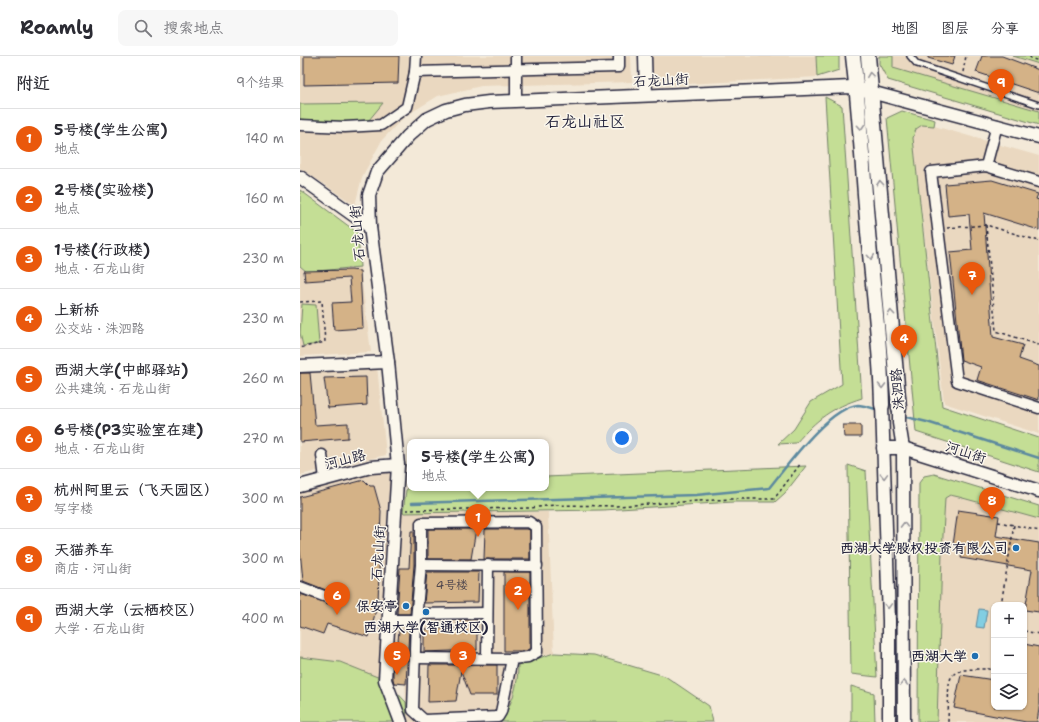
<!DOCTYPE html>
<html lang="zh">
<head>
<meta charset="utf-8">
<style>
	:root { --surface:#fff; --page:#f7f7f7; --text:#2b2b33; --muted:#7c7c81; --line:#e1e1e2; --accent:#ea580c }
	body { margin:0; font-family:"Shantell Sans","LXGW WenKai TC",sans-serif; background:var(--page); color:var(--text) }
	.controls { position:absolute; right:12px; bottom:12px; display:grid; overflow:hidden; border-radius:8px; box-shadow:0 1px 3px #0004 }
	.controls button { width:36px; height:36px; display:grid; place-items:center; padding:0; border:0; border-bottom:1px solid var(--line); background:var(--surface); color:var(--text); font:20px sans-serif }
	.you { position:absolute; left:322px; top:382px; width:14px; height:14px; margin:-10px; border:3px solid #fff; border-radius:50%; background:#1a73e8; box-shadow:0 0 0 6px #1a73e833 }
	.badge { display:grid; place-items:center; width:26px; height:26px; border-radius:50%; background:var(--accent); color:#fff; font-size:13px; font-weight:700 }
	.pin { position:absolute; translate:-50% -33px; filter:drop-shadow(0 1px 2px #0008) }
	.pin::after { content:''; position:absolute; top:21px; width:14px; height:12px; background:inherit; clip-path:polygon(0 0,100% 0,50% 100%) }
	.popup { position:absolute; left:107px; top:383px; width:142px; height:52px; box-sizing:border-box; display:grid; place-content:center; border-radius:8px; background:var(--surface); filter:drop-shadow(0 1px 3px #0005); font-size:13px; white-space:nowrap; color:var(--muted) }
	.popup b { font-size:15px; color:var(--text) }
	.popup::after { content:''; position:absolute; left:50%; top:100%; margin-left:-8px; border:8px solid transparent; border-top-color:var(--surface) }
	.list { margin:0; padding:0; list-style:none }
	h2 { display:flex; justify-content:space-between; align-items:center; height:52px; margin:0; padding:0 16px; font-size:17px }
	h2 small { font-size:13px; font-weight:400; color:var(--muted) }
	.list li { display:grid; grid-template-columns:26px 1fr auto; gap:12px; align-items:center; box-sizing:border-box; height:60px; padding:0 16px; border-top:1px solid var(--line) }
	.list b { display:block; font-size:15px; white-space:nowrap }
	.list p { margin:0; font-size:13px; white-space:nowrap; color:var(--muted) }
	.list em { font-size:13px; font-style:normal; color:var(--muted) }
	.icon { flex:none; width:22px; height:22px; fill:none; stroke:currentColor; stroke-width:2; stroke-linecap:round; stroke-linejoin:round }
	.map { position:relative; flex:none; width:739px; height:666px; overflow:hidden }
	header { display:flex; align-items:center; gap:24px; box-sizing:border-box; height:56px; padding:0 20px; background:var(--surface); border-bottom:1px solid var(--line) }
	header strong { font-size:19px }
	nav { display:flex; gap:22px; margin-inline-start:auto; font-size:14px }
	.search { width:280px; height:36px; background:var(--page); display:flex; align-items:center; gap:10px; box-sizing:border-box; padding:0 14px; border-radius:8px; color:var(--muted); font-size:15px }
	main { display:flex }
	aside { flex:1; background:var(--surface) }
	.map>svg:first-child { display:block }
</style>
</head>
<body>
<header>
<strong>Roamly</strong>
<div class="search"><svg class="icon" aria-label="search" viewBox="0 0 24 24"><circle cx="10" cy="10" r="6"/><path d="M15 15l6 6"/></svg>搜索地点</div>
<nav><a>地图</a><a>图层</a><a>分享</a></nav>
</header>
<main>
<aside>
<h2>附近<small>9个结果</small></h2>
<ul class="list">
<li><span class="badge">1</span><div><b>5号楼(学生公寓)</b><p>地点</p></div><em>140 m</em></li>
<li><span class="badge">2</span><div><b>2号楼(实验楼)</b><p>地点</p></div><em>160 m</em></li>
<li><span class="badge">3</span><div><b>1号楼(行政楼)</b><p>地点 · 石龙山街</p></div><em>230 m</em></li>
<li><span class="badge">4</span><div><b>上新桥</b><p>公交站 · 洙泗路</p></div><em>230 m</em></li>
<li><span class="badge">5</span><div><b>西湖大学(中邮驿站)</b><p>公共建筑 · 石龙山街</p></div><em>260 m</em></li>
<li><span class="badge">6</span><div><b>6号楼(P3实验室在建)</b><p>地点 · 石龙山街</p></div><em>270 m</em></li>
<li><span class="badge">7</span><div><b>杭州阿里云（飞天园区）</b><p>写字楼</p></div><em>300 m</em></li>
<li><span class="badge">8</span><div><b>天猫养车</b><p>商店 · 河山街</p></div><em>300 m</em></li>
<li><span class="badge">9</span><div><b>西湖大学（云栖校区）</b><p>大学 · 石龙山街</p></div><em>400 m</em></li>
</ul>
</aside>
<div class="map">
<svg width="739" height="666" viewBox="0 0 739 666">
	<rect width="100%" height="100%" fill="#f3e9d8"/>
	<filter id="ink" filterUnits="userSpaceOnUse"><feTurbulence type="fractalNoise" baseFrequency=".025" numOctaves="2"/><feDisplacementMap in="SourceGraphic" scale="8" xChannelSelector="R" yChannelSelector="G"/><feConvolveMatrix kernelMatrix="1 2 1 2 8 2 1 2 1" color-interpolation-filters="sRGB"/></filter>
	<g filter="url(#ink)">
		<g fill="#ead8c0" fill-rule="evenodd">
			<path d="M 0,0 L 331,0 L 332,26 L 181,30 L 138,40 L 104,61 L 82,84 L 62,121 L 55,149 L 0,112 Z"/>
			<path d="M 351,0 L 516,0 L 517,21 L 351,30 Z"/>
			<path d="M 579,0 L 739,0 L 739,69 L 588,24 L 582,16 Z"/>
			<path d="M 622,69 L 634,70 L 739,100 L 739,378 L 644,347 L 613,81 L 616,73 Z"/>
			<path d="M 0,211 L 7,216 L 60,211 L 71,296 L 0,300 Z"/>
			<path d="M 77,310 L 86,399 L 0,419 L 0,314 Z"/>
			<path d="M 69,415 L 92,416 L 92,456 L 248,456 L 254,597 L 227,603 L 219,609 L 218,625 L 212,647 L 201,666 L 107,666 L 105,628 L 87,627 L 40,606 L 0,601 L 0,434 Z"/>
			<path d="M 650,439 L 739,463 L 739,666 L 637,666 L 643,451 L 645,442 ZM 694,549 L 724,549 L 724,651 L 694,651 Z"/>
		</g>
		<g fill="#c4de95" stroke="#738068">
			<path d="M 516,0 L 539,0 L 539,14 L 517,21 Z"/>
			<path d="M 579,0 L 593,0 L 593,12 L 739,55 L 739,69 L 588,24 L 579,8 Z"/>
			<path d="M 713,0 L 739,0 L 739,8 Z"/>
			<path d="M 525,41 L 542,50 L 562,342 C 531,352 517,363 496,387 L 478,388 L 494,373 L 511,346 L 542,328 Z"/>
			<path d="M 83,47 L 69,64 L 0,69 L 0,48 Z"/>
			<path d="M 602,55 L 635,64 L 634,70 L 622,69 L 616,73 L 613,82 L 642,350 L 739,382 L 739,416 L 616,376 L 587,62 Z"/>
			<path d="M 0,134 L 58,177 L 60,211 L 7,216 L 0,210 Z"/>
			<path d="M 2,248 L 16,249 L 19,288 L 3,290 L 0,277 Z"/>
			<path d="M 548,409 L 566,415 L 577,621 L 551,618 Z"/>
			<path d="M 506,410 L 485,437 L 475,446 L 433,446 L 303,454 L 103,457 L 106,434 L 110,431 L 246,432 L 246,421 Z"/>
			<path d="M 634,418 L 739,450 L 739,463 L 659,441 L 650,439 L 645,442 L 642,498 L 637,666 L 618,666 L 619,427 L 624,420 Z"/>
			<path d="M 254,597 L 294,599 L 365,620 L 409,650 L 413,666 L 201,666 C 212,647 218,631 218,609 Z"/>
			<path d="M 0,601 L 40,606 L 85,624 L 106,646 L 107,666 L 0,666 Z"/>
			<path d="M 551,630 L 574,637 L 575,666 L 551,666 Z"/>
		</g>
		<path fill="#82cee2" stroke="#5c899f" d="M 679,553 L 687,554 L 684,572 L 676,571 Z"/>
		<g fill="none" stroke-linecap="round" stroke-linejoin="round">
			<g stroke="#5c899f" stroke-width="2.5">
				<path d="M 602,360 L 627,366 L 739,402"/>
				<path d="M 112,447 L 396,439 L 469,432 C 487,410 529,351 558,349 C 565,349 573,353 580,354"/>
			</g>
		</g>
		<g fill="#d4b287" stroke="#22223b">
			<path d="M 4,0 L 99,0 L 98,27 L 4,29 Z"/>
			<path d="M 628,0 L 655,0 L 652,9 L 628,2 Z"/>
			<path d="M 682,0 L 702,0 L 739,14 L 739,37 L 676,16 Z"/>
			<path d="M 692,124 L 738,138 L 736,143 L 739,144 L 739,174 L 684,157 L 693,281 L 723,289 L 719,303 L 739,310 L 739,344 L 677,324 L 681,311 L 661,304 L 650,196 L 672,194 L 669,158 L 648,160 L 645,128 Z"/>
			<path d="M 51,214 L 60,215 L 63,272 L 34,274 L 32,247 L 51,246 L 49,222 L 5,225 L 4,215 Z"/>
			<path d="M 0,317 L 10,317 L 15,369 L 48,367 L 48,382 L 0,386 Z"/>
			<path d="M 66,321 L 67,349 L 28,352 L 24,322 Z"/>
			<path d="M 543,369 L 561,369 L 561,381 L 544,381 Z"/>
			<path d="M 64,424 L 70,430 L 74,430 L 81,455 L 78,546 L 69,581 L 27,568 L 23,578 L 0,570 L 0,538 L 30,548 L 33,547 L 35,541 L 31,536 L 3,525 L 0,494 L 0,441 Z"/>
			<path d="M 658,454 L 699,460 L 696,480 L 739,487 L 739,556 L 725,554 L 732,514 L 661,502 L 663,490 L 653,489 Z"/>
			<path d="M 128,473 L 176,473 L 171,503 L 128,503 Z"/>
			<path d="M 186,473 L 227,473 L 230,474 L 230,503 L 184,503 L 185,474 Z"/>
			<path d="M 111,475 L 114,475 L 114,509 L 110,558 L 97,558 L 100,512 L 109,512 Z"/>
			<path d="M 127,516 L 179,516 L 178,546 L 124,547 Z"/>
			<path d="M 204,516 L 230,516 L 230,592 L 226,595 L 204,595 Z"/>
			<path d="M 157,564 L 177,564 L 177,594 L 124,596 L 124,573 L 157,572 Z"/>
			<path d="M 99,574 L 109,574 L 106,628 L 94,627 L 93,623 L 93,611 L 96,611 Z"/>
			<path d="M 724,588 L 739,591 L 739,653 L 737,666 L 726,666 L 654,652 L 661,619 L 694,624 L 694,651 L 724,651 Z"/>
			<path d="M 129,609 L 197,609 L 197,639 L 170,639 L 161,615 L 156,645 L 128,646 Z"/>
		</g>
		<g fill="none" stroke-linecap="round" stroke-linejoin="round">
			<defs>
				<path id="service" d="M 610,0 L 617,8 L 739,49"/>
				<g id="minor">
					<path d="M 116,0 L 115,16 L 319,11 L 319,0"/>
					<path d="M 216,0 L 216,45"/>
					<path d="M 0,69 L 45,71 L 81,69 L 107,51 L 115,16"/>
					<path d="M 686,110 L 697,69"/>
					<path d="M 739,126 L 686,110 L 631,116 L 657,325 L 739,352"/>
					<path d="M 22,399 L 25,423"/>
					<path d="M 121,509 L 237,510"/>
					<path d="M 0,531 L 29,542"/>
					<path d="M 117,558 L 187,557"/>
					<path d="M 89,564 L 116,564 L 121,509 L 121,467 L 229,466 L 236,471 L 237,596 L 228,601 L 212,603 L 201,656 L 198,661 L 124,664 L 113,654 L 116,564"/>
					<path d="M 115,602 L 212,603"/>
					<path d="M 187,602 L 188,509"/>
				</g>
				<g id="tertiary">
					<path d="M 345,0 L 346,39"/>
					<path d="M 0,121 L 70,171"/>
					<path d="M 0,310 L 88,306"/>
					<path d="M 582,349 L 589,565 L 589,666"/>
					<path d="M 599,352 L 599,367 L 603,392 L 604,666"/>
					<path d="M 583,392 L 603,392 L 739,435"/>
					<path d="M 0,430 L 71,411 L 98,409"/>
					<path d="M 101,666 L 85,624 L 98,409 L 88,306 L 70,171 L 69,139 L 77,116 L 108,80 L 127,63 L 146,54 L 165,49 L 189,46 L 552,31 L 739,81"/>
				</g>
				<g id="secondary">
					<path d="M 553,0 C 560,59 563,117 568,176 C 573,234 581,292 582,349"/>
					<path d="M 568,0 L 599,352"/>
				</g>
			</defs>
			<use href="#service" stroke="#22223b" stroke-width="8"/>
			<use href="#minor" stroke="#22223b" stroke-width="13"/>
			<use href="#tertiary" stroke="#22223b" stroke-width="15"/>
			<use href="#secondary" stroke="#22223b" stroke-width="17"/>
			<g stroke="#22223b" stroke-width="1.5" stroke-dasharray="3 3" stroke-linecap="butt">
				<path d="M 731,0 L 730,2 L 739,5"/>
				<path d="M 663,16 L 666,0"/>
				<path d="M 686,169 L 696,275 L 739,289"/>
				<path d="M 647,172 L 686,169 L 739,185"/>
				<path d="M 0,246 L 22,245 L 25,286 L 0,292"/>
				<path d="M 106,454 L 231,452 L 254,449 L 316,450 L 431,443 L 474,443 L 501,407"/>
				<path d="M 698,466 L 714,469"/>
				<path d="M 701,549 L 714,469 L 739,475"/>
				<path d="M 724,575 L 739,578"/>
				<path d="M 648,666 C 650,617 640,612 694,613"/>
			</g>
			<use href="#service" stroke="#fbf7ec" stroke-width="5"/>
			<use href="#minor" stroke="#fbf7ec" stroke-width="10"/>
			<use href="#tertiary" stroke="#fbf7ec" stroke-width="12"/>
			<use href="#secondary" stroke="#fbf7ec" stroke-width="14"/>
		</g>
		<defs><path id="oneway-chevron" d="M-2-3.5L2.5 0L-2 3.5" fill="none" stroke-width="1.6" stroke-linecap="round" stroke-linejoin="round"/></defs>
		<g stroke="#99979c">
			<use href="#oneway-chevron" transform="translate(570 19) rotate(-97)"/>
			<use href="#oneway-chevron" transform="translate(561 71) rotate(86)"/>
			<use href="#oneway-chevron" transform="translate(580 127) rotate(-95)"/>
			<use href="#oneway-chevron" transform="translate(571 201) rotate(85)"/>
			<use href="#oneway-chevron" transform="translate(591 257) rotate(-95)"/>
			<use href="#oneway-chevron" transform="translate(582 330) rotate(89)"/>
			<use href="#oneway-chevron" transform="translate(584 420) rotate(88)"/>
			<use href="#oneway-chevron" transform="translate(604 469) rotate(-91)"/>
			<use href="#oneway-chevron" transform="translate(588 550) rotate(88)"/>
			<use href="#oneway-chevron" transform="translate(604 627) rotate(-90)"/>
		</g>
	</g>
	<g fill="#1f6fb2" stroke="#fbf7ec" stroke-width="1.5">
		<circle cx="716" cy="492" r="4"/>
		<circle cx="106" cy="550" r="4"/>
		<circle cx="126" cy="556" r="4"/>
		<circle cx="675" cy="600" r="4"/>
	</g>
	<g text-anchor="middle" stroke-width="3" stroke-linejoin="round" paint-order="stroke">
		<g font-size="12" fill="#4e464e">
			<text x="152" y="533">4号楼</text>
		</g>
		<g font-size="14" fill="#22223b" stroke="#fbf7ec">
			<text transform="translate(361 24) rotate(-3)" y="5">石龙山街</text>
			<text transform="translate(57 177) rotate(-95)" y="5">石龙山街</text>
			<text transform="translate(597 333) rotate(-94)" y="5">洙泗路</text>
			<text transform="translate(666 396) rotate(18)" y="5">河山街</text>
			<text transform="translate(45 403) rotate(-14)" y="5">河山路</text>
			<text transform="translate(78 497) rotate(-86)" y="5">石龙山街</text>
		</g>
		<g font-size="14" font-weight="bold" fill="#22223b" stroke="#fbf7ec" text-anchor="end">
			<text x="708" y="497">西湖大学股权投资有限公司</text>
			<text x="98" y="555">保安亭</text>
			<text x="126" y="576" text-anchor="middle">西湖大学(智通校区)</text>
			<text x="667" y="605">西湖大学</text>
		</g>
		<g font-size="16" fill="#22223b" stroke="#fbf7ec">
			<text x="285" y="71">石龙山社区</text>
		</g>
	</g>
</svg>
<div class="controls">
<button>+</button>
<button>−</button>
<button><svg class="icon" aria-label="layers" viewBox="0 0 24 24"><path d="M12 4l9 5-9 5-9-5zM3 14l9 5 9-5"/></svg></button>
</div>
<div class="you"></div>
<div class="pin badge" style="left:178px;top:481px">1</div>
<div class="popup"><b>5号楼(学生公寓)</b>地点</div>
<div class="pin badge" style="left:218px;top:554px">2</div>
<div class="pin badge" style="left:163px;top:619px">3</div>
<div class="pin badge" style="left:604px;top:302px">4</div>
<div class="pin badge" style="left:97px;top:619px">5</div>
<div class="pin badge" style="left:37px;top:559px">6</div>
<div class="pin badge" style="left:672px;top:239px">7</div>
<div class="pin badge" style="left:692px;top:464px">8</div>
<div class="pin badge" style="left:701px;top:46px">9</div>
</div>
</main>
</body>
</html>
